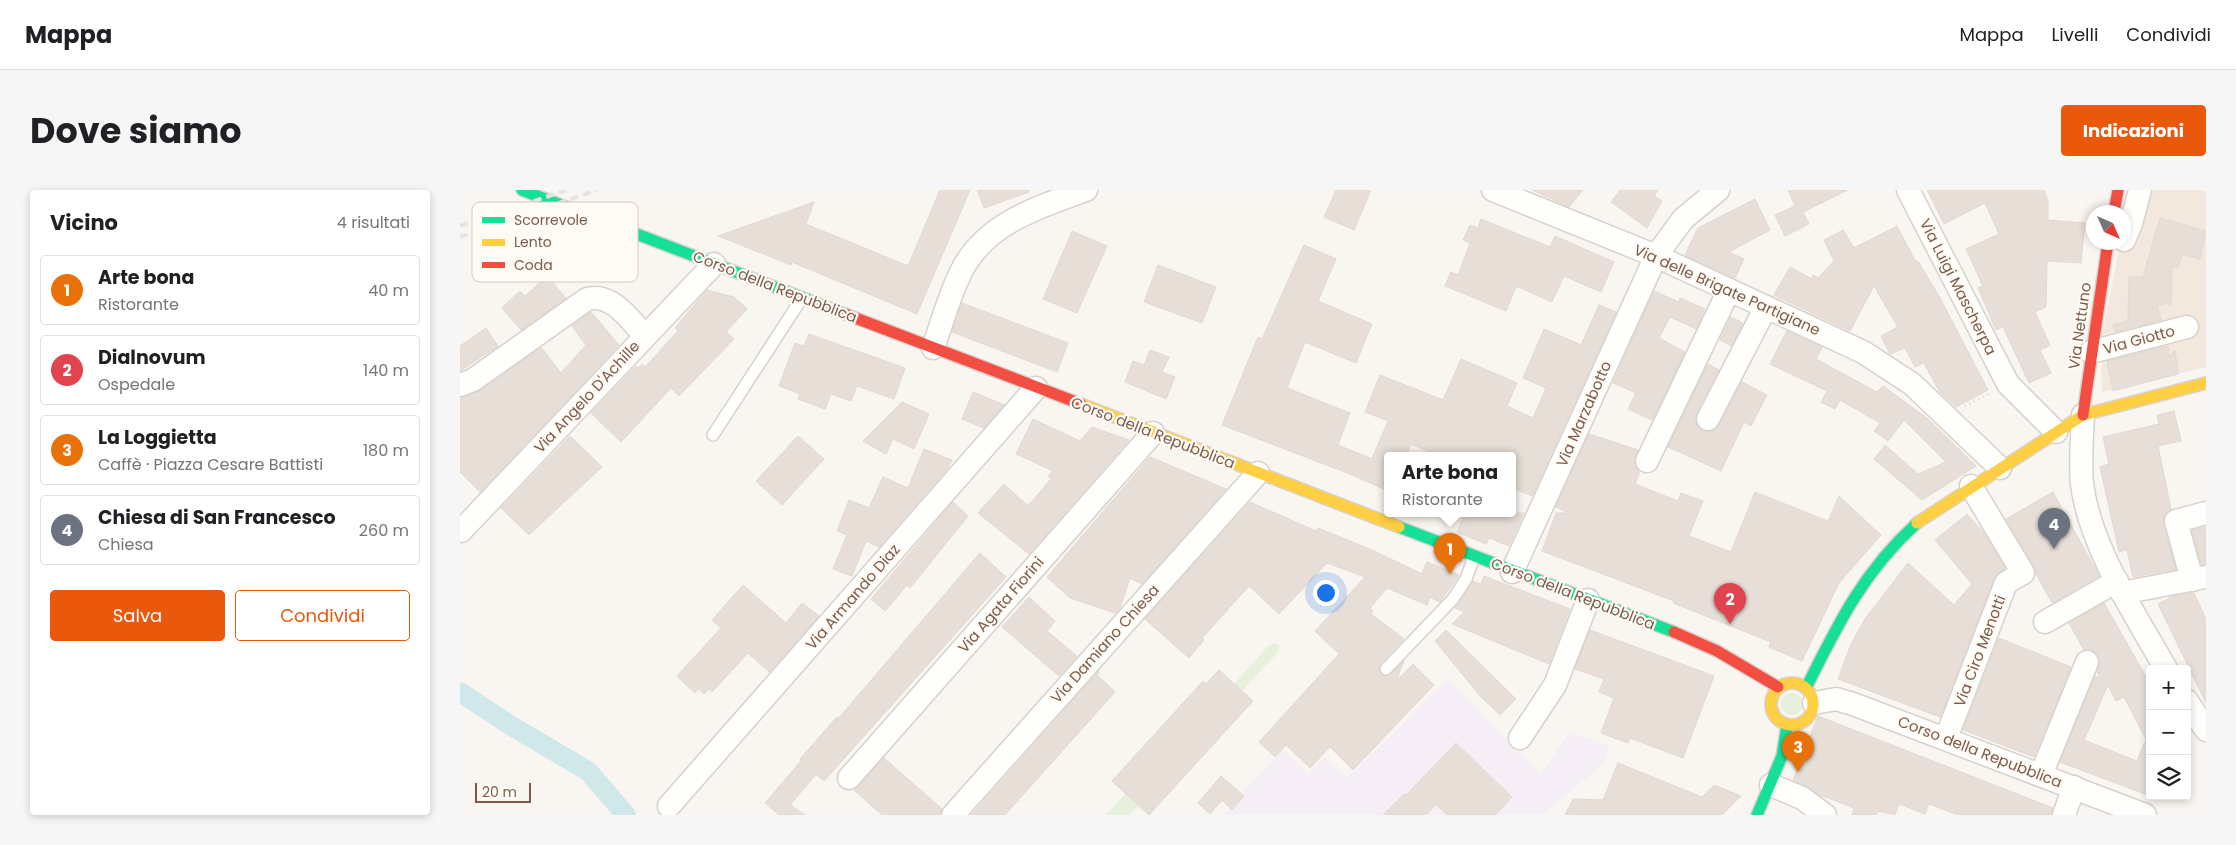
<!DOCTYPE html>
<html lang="it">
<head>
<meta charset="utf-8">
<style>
	:root { --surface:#fff; --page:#f6f6f6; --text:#202124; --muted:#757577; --line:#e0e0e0; --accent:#ea580c }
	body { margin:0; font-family:Poppins,sans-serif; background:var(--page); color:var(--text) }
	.controls { position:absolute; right:15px; bottom:15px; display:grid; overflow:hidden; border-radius:5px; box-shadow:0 2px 8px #0003 }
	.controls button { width:45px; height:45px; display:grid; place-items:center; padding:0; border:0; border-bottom:1px solid var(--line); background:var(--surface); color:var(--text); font:25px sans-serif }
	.compass { position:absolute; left:1626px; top:15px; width:45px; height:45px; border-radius:50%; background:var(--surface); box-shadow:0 2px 8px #0003; rotate:135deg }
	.scale { position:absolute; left:15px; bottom:12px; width:56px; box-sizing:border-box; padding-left:5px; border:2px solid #7a5c4d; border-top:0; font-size:14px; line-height:18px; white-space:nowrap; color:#7a5c4d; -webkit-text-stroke:4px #fffaf3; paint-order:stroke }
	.you { position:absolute; left:865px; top:402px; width:18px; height:18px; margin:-12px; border:4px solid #fff; border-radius:50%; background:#1a73e8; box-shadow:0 0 0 8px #1a73e833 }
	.badge { display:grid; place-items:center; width:32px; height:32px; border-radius:50%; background:var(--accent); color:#fff; font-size:16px; font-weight:700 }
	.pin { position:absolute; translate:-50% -41px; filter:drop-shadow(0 1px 2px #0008) }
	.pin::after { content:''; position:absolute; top:26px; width:18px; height:15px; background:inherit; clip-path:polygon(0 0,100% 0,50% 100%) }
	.popup { position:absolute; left:924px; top:262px; width:132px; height:65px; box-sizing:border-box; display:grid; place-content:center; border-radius:5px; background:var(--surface); filter:drop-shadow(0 1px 4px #0005); font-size:16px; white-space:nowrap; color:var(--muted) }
	.popup b { font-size:19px; color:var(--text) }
	.popup::after { content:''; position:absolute; left:50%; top:100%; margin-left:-10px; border:10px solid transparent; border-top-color:var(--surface) }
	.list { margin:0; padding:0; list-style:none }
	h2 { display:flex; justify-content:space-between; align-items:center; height:65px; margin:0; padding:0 20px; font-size:21px }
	h2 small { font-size:16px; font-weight:400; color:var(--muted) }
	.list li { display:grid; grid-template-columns:32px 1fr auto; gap:15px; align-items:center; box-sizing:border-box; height:70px; margin:0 10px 10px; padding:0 10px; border:1px solid var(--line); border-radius:5px }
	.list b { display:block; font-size:19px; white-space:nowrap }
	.list p { margin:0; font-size:16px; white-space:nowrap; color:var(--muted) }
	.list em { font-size:16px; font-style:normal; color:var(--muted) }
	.actions { display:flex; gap:10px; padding:15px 20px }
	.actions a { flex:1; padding:11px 0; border:1px solid var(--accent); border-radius:5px; text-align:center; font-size:18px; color:var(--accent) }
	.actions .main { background:var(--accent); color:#fff }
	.icon { flex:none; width:28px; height:28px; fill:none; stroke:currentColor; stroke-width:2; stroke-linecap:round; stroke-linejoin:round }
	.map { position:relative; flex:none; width:1746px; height:625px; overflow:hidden; border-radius:5px }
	header { display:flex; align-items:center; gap:30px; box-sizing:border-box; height:70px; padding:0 25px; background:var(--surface); border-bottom:1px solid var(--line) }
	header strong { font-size:24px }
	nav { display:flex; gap:28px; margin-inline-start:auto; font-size:18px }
	.intro { display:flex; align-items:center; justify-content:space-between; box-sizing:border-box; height:120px; padding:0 30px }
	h1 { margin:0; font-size:35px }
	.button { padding:12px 22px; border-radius:5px; background:var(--accent); color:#fff; font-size:18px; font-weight:700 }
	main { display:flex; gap:30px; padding:0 30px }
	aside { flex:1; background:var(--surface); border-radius:5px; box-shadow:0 2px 8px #0003 }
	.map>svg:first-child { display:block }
</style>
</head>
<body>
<header>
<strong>Mappa</strong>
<nav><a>Mappa</a><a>Livelli</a><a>Condividi</a></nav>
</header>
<div class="intro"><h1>Dove siamo</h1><a class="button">Indicazioni</a></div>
<main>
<aside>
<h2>Vicino<small>4 risultati</small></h2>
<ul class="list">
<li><span class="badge" style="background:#e8710a">1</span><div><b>Arte bona</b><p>Ristorante</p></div><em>40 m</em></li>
<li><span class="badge" style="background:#e0444e">2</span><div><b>Dialnovum</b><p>Ospedale</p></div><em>140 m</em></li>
<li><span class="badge" style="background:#e8710a">3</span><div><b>La Loggietta</b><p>Caffè · Piazza Cesare Battisti</p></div><em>180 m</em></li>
<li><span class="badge" style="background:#6b7280">4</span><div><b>Chiesa di San Francesco</b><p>Chiesa</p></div><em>260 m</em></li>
</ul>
<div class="actions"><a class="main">Salva</a><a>Condividi</a></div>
</aside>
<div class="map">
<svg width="1746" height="625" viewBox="0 0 1746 625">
	<rect width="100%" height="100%" fill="#f9f5f0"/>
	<path fill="#f2e8de" d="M 1671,0 L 1746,0 L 1746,177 L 1642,202 L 1641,150 Z"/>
	<path fill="#f6eef6" d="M 988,489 L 1081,584 L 1110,542 L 1148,555 L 1147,568 L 1128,587 L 1082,625 L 762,625 L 823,560 L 848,584 L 865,567 L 887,588 Z"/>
	<g fill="#e7f0db">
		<path d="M 815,453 L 819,456 L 819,461 L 782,501 L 774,494 L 809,455 Z"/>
		<circle cx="1332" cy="514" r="11"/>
		<path d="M 666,603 L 679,615 L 670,625 L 646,625 Z"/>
	</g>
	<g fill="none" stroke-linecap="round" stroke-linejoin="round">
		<path stroke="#d0e8ea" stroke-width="20" d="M 0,502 L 50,535 L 128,581 L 166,625"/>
	</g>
	<g fill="#e6ded7" stroke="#e2d8d2" fill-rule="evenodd">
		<path d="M 480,0 L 510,0 L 457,124 L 332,72 L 331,75 L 258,46 L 354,12 L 346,34 L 448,76 Z"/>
		<path d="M 517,0 L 569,0 L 569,2 L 524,18 Z"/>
		<path d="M 876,0 L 911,0 L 894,40 L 864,27 Z"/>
		<path d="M 1072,0 L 1123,0 L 1109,17 Z"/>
		<path d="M 1160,0 L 1198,0 L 1194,6 L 1202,11 L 1187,38 L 1151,12 Z"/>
		<path d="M 1328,0 L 1388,0 L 1343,22 L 1349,34 L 1325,46 L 1315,25 L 1335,16 Z"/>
		<path d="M 1467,0 L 1584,0 L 1588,11 L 1588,30 L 1625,33 L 1621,73 L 1587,71 L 1586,117 L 1575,122 L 1590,155 L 1580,160 L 1591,183 L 1569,193 L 1543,137 L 1536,140 L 1518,98 L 1523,96 L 1506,59 L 1539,44 L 1525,13 L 1484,34 Z"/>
		<path d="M 1295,9 L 1310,40 L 1269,62 L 1284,69 L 1275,88 L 1225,65 L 1238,38 Z"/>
		<path d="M 1700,28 L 1746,41 L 1740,69 L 1722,64 L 1718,78 L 1712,76 L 1711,116 L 1702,111 L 1703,115 L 1697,115 L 1701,130 L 1655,142 L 1653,135 L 1668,131 L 1669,87 L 1683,87 Z"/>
		<path d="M 1021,29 L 1090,57 L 1095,46 L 1154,72 L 1141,102 L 1104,86 L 1092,112 L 1056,96 L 1046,121 L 985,96 L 991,82 L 998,85 L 1010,53 L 1003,50 L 1010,35 L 1018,38 Z"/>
		<path d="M 1437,36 L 1456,72 L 1458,71 L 1480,108 L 1528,200 L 1496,217 L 1479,201 L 1464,173 L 1455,177 L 1445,158 L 1430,164 L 1421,146 L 1438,137 L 1414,96 L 1390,141 L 1314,105 L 1330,77 L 1352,89 L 1353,85 L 1358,88 L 1374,71 L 1364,50 L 1383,40 L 1394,58 Z"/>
		<path d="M 612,41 L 647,56 L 617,123 L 583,109 Z"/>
		<path d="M 844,55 L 876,69 L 858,111 L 912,134 L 896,173 L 845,152 L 827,198 L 890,223 L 878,255 L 912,269 L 928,231 L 905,222 L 920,185 L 983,210 L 1001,169 L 1057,193 L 1047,216 L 1073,228 L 1086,198 L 1063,188 L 1084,139 L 1121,155 L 1139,115 L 1156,122 L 1072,306 L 1052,298 L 1052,265 L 977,265 L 951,254 L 947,265 L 928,265 L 928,301 L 890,284 L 762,235 L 798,147 L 802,149 Z"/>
		<path d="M 110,60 L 140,72 L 134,88 L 103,76 Z"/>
		<path d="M 698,75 L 756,97 L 742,133 L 684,112 Z"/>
		<path d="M 87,86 L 106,108 L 61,140 L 42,118 L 60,101 L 65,106 Z"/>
		<path d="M 247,100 L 274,107 L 287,119 L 266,142 L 274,149 L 219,206 L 211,198 L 161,252 L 131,223 L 176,176 L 178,178 L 182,174 L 185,177 L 218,141 L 215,138 Z"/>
		<path d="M 1194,101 L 1219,112 L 1220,108 L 1245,119 L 1236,139 L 1210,127 L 1199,148 L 1225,162 L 1192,230 L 1168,219 L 1176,203 L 1153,193 Z"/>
		<path d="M 502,113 L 608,153 L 597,182 L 492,142 Z"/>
		<path d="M 131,122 L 159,155 L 20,302 L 0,282 L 0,208 L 20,201 L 81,157 L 101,183 L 126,155 L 112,136 Z"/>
		<path d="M 1271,127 L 1283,133 L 1271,156 L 1260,150 Z"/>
		<path d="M 26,138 L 38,156 L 0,181 L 0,156 Z"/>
		<path d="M 1327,141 L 1362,157 L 1356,169 L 1417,202 L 1423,196 L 1467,228 L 1516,276 L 1462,310 L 1414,269 L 1425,255 L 1458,284 L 1486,272 L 1444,230 L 1428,251 L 1414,241 L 1420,233 L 1380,210 L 1375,219 L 1361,212 L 1367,201 L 1310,174 Z"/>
		<path d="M 349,144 L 445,178 L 434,209 L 397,196 L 391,211 L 371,204 L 365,219 L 338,209 L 340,204 L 319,196 L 335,153 L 344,156 Z"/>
		<path d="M 1708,156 L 1709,167 L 1715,160 L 1718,184 L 1653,201 L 1647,171 Z"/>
		<path d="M 690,160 L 709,167 L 702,182 L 715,187 L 706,209 L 665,192 L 673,171 L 684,175 Z"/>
		<path d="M 1248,174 L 1259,180 L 1236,223 L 1237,236 L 1242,240 L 1249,242 L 1259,235 L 1282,192 L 1307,205 L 1291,236 L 1284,232 L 1261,281 L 1208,257 Z"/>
		<path d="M 513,202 L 544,215 L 524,238 L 502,229 Z"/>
		<path d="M 442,212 L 469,224 L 454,259 L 433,249 L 426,264 L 403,251 Z"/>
		<path d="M 1714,221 L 1721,251 L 1698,256 L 1711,319 L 1704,327 L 1703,334 L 1716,379 L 1673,387 L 1667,360 L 1659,362 L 1640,277 L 1649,274 L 1643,247 L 1699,234 L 1697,225 Z"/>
		<path d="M 573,229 L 620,251 L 632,237 L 669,250 L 569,364 L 518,323 L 544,294 L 568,316 L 591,289 L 588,286 L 593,281 L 556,264 Z"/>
		<path d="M 1129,244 L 1178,260 L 1174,272 L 1180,281 L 1175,294 L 1218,311 L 1221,303 L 1243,311 L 1229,346 L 1271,362 L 1295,302 L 1368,331 L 1379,306 L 1421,345 L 1379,393 L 1342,471 L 1309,457 L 1311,452 L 1213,413 L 1214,411 L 1082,361 L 1096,323 L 1109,323 L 1096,317 Z"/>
		<path d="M 110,246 L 142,277 L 69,345 L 41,318 Z"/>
		<path d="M 338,246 L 364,269 L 322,315 L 296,291 Z"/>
		<path d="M 464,259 L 492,270 L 488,278 L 419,357 L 406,351 L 392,386 L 373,379 L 387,345 L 377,341 L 389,310 L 409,318 L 423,287 L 448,298 Z"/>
		<path d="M 690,267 L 766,299 L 682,394 L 670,388 L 660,418 L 655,423 L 610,408 L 587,387 Z"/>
		<path d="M 1593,302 L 1639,386 L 1592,413 L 1576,384 L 1574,376 L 1546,329 Z"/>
		<path d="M 493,312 L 508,326 L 450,398 L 447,395 L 425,421 L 411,409 Z"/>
		<path d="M 790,312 L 856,341 L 858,338 L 912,360 L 962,384 L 967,372 L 999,385 L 980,412 L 970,407 L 967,415 L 927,398 L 910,418 L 913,421 L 911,424 L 944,449 L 920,474 L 921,484 L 929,486 L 944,471 L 936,491 L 953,474 L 974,495 L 893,580 L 870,557 L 850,578 L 826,555 L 815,567 L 799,552 L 879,464 L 855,441 L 905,387 L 867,373 L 819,424 L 789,396 L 742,448 L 744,450 L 729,468 L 685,429 Z"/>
		<path d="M 1005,323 L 1064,323 L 1049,356 L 1029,348 L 1026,354 L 997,342 Z"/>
		<path d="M 1507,324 L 1523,342 L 1545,378 L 1534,388 L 1480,527 L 1378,489 L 1391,454 L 1405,429 L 1448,373 L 1494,415 L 1512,394 L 1475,350 Z"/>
		<path d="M 1746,337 L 1746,374 L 1741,374 L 1732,340 Z"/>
		<path d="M 520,363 L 546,387 L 364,591 L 356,584 L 330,615 L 345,625 L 319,625 L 305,613 L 341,571 L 340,569 L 377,527 L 378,529 Z"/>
		<path d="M 1024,386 L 1110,419 L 1089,474 L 992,434 L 1004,422 L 995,418 L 1013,391 L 1021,394 Z"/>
		<path d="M 283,395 L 326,433 L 342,413 L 359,426 L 309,482 L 288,463 L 252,502 L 249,499 L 244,504 L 238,499 L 235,503 L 217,486 L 261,438 L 252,430 Z"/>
		<path d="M 1734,403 L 1746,429 L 1746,513 L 1698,414 L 1714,406 Z"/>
		<path d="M 569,407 L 595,431 L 587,441 L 617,466 L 599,486 L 542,437 Z"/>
		<path d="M 1644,413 L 1690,494 L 1690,606 L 1600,572 L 1635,486 L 1640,488 L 1637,482 L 1640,471 L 1638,464 L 1631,460 L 1624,460 L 1609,433 ZM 1648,495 L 1656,511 L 1664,507 L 1686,549 L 1677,571 L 1624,550 Z"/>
		<path d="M 986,440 L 1056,509 L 1040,525 L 1022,508 L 975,451 Z"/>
		<path d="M 1130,440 L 1254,486 L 1223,568 L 1170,548 L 1168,553 L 1141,543 L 1154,508 L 1139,502 L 1144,489 L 1115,479 Z"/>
		<path d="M 1539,448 L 1611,477 L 1574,567 L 1503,540 Z"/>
		<path d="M 759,480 L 793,511 L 689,625 L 652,591 L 743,491 L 746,494 Z"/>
		<path d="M 639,481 L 637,485 L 655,502 L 545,625 L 511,625 Z"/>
		<path d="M 1358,526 L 1593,618 L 1591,625 L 1498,625 L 1469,614 L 1465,624 L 1439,614 L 1435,625 L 1418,621 L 1416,625 L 1392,625 L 1394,618 L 1360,605 L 1333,590 Z"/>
		<path d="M 996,553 L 1052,607 L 1035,625 L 987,625 L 976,614 L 966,625 L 923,625 L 944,604 L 946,605 Z"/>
		<path d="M 424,568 L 482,619 L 480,625 L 422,625 L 394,600 Z"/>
		<path d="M 1158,573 L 1242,607 L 1254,595 L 1281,606 L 1262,625 L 1105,625 L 1113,609 L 1143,610 Z"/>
		<path d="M 761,586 L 784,606 L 772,620 L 762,610 L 750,624 L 738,613 Z"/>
	</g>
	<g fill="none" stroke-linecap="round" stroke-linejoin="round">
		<defs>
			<g id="lane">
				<path d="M 253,245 L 342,108"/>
				<path d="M 926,479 L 993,409 L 1006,389 L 1014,367"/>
			</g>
			<g id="street">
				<path d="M 1033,0 L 1196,66 L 1403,162 L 1452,194 L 1540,278"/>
				<path d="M 1448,0 L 1548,194 L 1596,242"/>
				<path d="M 1664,50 L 1671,34 L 1680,0"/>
				<path d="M 473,158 C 482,133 489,106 501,82 C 525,33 579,17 626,0"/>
				<path d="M 1631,162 L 1727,137"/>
				<path d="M 0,195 L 13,190 L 127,109 C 152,102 170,130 185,146"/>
				<path d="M 1623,225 C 1622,247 1620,271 1622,294 C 1630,357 1675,424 1706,479"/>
				<path d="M 1248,229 L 1306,117"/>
				<path d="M 1187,271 L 1269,100"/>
				<path d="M 1,341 L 254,74"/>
				<path d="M 1052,382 L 1196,66 L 1223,29 L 1258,0"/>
				<path d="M 1732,390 L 1716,331 L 1746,323"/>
				<path d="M 1662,403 L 1745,387"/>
				<path d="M 1585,432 L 1657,391"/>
				<path d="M 1727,511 L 1746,540"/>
				<path d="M 1354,513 L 1376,509 L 1393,514 L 1685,625"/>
				<path d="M 1060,548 L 1095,495 L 1128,410"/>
				<path d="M 1486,548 L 1546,393 L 1563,383 L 1511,296"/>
				<path d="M 1581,585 L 1627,472"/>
				<path d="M 389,588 L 693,243"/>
				<path d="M 1311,595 L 1342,608 L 1365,625"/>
				<path d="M 209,616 L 576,198"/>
				<path d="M 493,625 L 798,283"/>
				<path d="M 1604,625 L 1614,597"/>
			</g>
			<g id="fast">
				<path d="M 62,0 L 385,124"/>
				<path d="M 939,337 L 1214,442"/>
				<path d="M 1346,498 C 1378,434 1403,382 1457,333"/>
				<path d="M 1297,625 L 1322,566 L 1327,535"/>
			</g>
			<g id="slow">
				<path d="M 621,214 L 939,337"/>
				<path d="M 1457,333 L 1623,225 L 1746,193"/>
				<circle cx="1332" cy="514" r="21"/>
			</g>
			<g id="jam">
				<path d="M 1654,22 L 1658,0"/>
				<path d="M 385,124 L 621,214"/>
				<path d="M 1623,225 L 1648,52"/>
				<path d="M 1214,442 L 1257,461 L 1318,497"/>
			</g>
		</defs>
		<use href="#lane" stroke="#d7d1cb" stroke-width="14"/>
		<use href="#street" stroke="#d7d1cb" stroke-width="25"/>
		<use href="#fast" stroke="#d9d2cb" stroke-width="14"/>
		<use href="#slow" stroke="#d9d2cb" stroke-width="14"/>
		<use href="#jam" stroke="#d9d2cb" stroke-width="14"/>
		<path stroke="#dcd5d0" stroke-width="3" stroke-dasharray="1 4" stroke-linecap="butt" d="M 1505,216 L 1530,203"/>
		<use href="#lane" stroke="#fefefd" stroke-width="11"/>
		<use href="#street" stroke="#fefefd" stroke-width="22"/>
		<use href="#fast" stroke="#16e098" stroke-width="11"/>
		<use href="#slow" stroke="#ffcf43" stroke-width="11"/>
		<use href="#jam" stroke="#f24e42" stroke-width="11"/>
		<g stroke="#e6e3e7" stroke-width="4" stroke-dasharray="8 5" stroke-linecap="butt">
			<path d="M 0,36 L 107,0"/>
			<path d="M 0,47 L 137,0"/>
		</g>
	</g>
	<g text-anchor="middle" stroke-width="4.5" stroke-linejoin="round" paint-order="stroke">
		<g font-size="15" fill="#7a5c4d" stroke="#fffaf3">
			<text transform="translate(315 97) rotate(21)" y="5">Corso della Repubblica</text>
			<text transform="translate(1498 97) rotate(63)" y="5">Via Luigi Mascherpa</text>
			<text transform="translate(1267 100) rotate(24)" y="5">Via delle Brigate Partigiane</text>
			<text transform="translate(1620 136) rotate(-82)" y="5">Via Nettuno</text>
			<text transform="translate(1679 150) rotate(-15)" y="5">Via Giotto</text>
			<text transform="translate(127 207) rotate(-47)" y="5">Via Angelo D'Achille</text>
			<text transform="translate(1124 224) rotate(-66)" y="5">Via Marzabotto</text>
			<text transform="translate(693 243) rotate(21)" y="5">Corso della Repubblica</text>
			<text transform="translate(1113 404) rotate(21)" y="5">Corso della Repubblica</text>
			<text transform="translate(393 407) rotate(-49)" y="5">Via Armando Diaz</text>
			<text transform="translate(541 415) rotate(-49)" y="5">Via Agata Fiorini</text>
			<text transform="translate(645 454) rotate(-48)" y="5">Via Damiano Chiesa</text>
			<text transform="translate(1520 461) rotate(-69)" y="5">Via Ciro Menotti</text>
			<text transform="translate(1520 562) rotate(21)" y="5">Corso della Repubblica</text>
		</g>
	</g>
	<rect x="12" y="12" width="166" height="80" rx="8" fill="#fffaf3" stroke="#d7cbc1" stroke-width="1"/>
	<rect x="22" y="27" width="23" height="6" fill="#16e098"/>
	<rect x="22" y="49" width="23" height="7" fill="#ffcf43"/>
	<rect x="22" y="72" width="23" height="6" fill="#f24e42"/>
	<g font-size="14" fill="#7a5c4d">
		<text x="54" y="35">Scorrevole</text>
		<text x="54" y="57">Lento</text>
		<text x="54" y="80">Coda</text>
	</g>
</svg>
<div class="controls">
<button>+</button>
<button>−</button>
<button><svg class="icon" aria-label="layers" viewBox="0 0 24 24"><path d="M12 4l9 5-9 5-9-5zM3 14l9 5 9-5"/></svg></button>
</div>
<svg class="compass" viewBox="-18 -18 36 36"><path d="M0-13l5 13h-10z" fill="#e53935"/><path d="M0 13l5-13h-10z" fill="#757577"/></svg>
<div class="scale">20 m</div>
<div class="you"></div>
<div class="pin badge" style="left:990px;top:384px;background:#e8710a">1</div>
<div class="popup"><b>Arte bona</b>Ristorante</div>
<div class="pin badge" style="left:1270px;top:434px;background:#e0444e">2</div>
<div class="pin badge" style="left:1338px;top:582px;background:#e8710a">3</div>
<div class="pin badge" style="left:1594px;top:359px;background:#6b7280">4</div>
</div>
</main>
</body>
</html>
